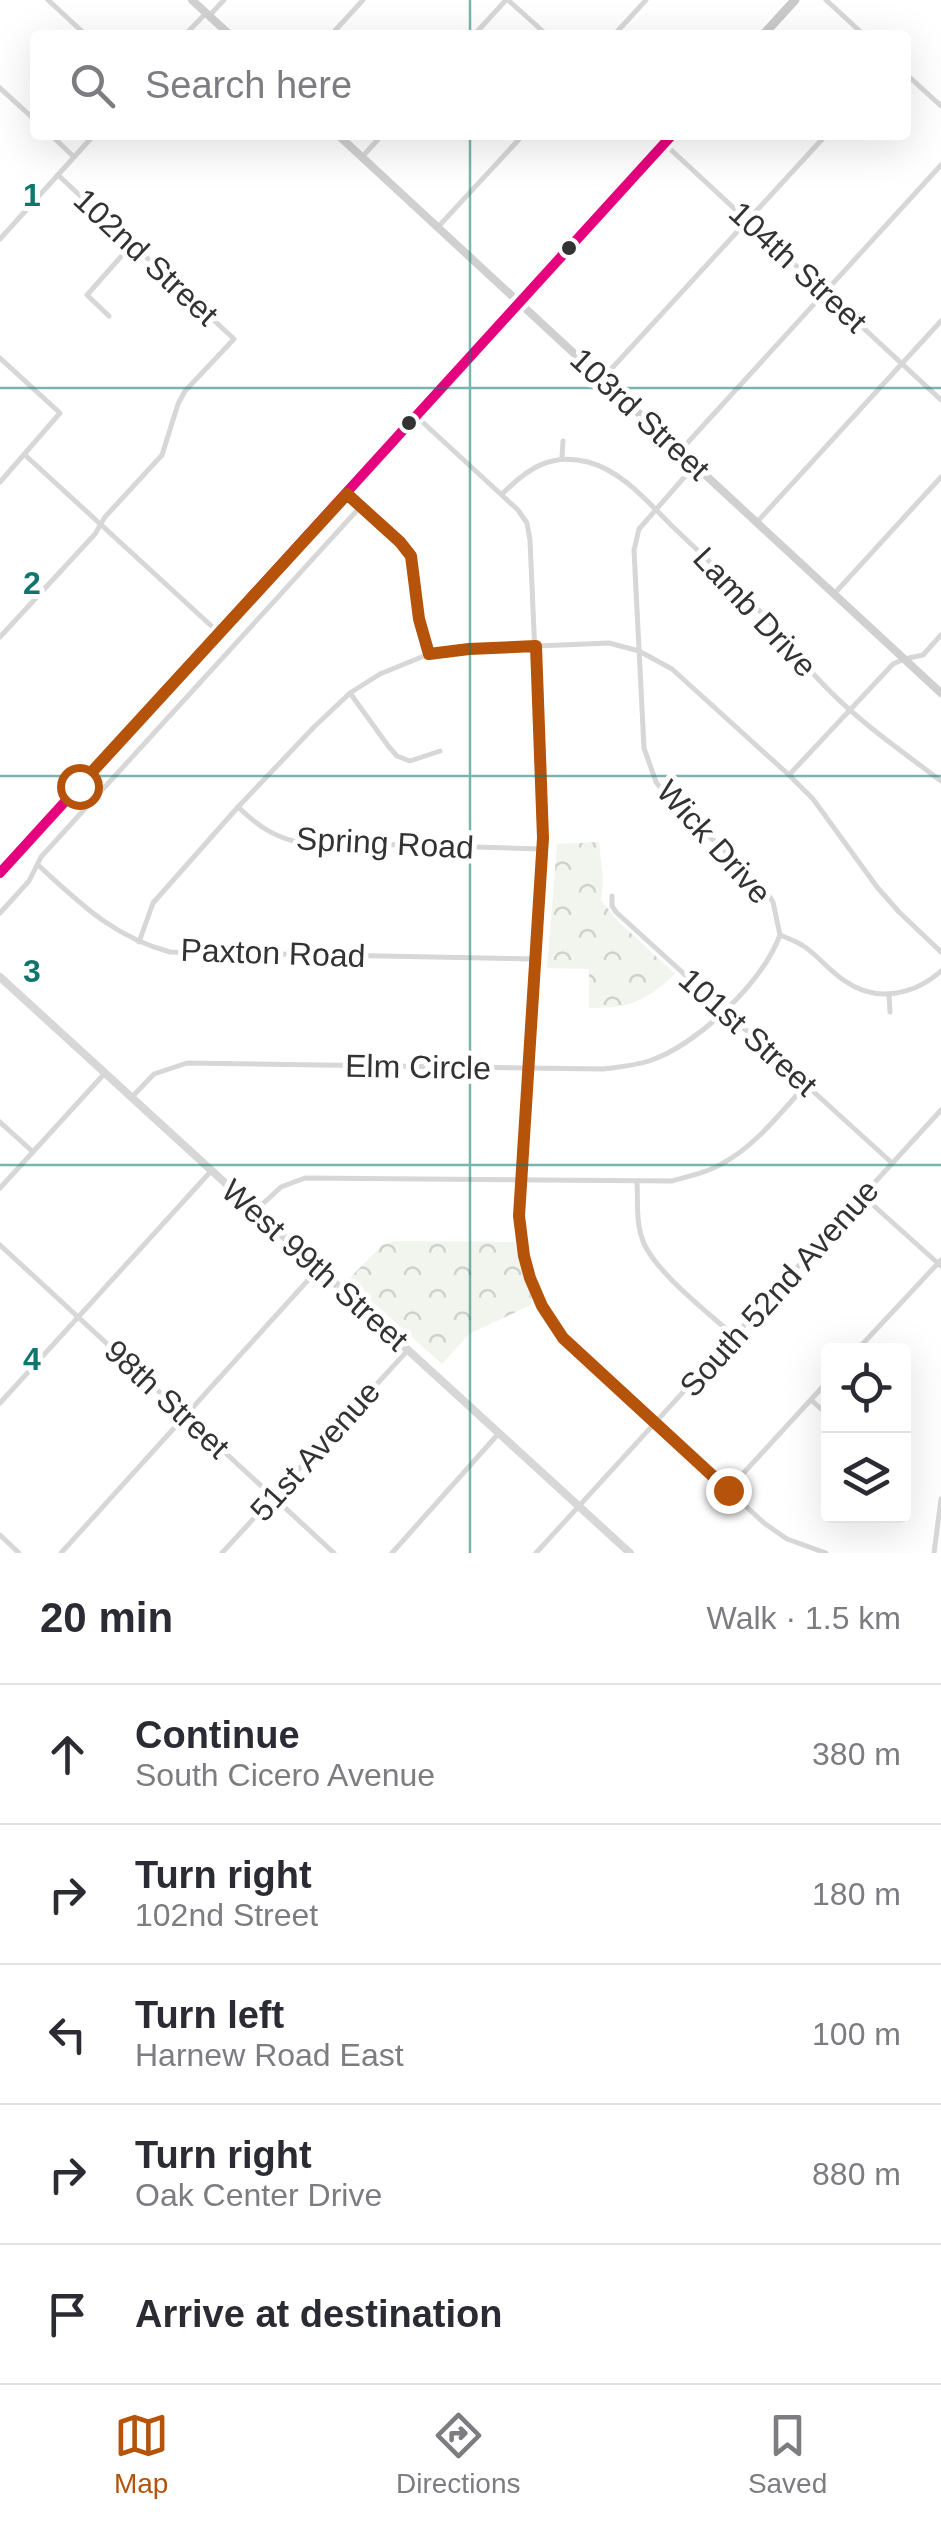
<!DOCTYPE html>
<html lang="en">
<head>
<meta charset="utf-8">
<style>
	:root { --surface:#fff; --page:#f7f7f7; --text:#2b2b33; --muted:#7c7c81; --line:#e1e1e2; --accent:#b45309 }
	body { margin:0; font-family:Arial,sans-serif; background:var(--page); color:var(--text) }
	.controls { position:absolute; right:30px; bottom:30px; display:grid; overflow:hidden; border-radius:10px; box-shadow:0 10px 40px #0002 }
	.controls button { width:90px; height:90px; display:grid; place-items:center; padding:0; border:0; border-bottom:2px solid var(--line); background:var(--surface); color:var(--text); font:50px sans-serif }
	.stop { position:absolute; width:30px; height:30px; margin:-22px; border:8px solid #b45309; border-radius:50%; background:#fff }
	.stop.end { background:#b45309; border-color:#fff; box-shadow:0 2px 10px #0008 }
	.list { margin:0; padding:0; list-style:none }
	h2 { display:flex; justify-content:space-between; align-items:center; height:130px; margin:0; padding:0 40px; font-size:42px }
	h2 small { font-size:32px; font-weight:400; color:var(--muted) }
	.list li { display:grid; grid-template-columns:65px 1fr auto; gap:30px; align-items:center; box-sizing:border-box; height:140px; padding:0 40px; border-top:2px solid var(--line) }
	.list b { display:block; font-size:38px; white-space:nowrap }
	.list p { margin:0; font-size:32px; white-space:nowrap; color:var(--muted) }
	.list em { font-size:32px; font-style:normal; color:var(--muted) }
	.icon { flex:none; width:55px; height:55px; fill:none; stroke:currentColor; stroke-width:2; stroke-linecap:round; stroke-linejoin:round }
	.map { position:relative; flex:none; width:941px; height:1553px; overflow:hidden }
	.search { position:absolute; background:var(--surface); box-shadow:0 10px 40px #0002; left:30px; right:30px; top:30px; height:110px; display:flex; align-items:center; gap:25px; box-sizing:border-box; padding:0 35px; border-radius:10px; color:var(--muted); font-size:38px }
	.sheet { height:830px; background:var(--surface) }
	nav { display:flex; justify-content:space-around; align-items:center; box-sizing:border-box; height:140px; border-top:2px solid var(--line); background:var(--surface); font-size:28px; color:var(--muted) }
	nav a { display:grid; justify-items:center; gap:5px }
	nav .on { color:var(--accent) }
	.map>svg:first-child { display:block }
</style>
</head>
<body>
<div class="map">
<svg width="941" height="1553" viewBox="0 0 941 1553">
	<defs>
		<pattern id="park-crowns" width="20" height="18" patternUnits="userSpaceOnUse" patternTransform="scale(2.5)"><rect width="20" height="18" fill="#f1f5ed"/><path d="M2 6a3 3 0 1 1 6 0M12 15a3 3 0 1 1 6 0" fill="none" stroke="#cfd2cc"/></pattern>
	</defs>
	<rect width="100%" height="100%" fill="#fff"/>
	<g fill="url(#park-crowns)">
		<path d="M 599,842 L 603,880 L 601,900 L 617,920 L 675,974 C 645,1002 630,1008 589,1008 L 589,969 L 547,968 L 557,844 Z"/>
		<path d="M 395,1241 L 515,1242 L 533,1304 L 469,1334 L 442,1364 L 348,1280 L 382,1245 Z"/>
	</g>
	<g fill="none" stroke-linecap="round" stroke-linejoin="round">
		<g stroke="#d7d7d7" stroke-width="5">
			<path d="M 48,0 L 86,35"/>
			<path d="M 508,0 L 547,35"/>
			<path d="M 826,0 L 864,35"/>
			<path d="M 209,16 L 224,0"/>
			<path d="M 185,35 L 206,13"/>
			<path d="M 331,35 L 363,0"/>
			<path d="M 474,35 L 506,0"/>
			<path d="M 614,35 L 646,0"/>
			<path d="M 906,74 L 941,106"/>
			<path d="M 0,88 L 35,120"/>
			<path d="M 51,135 L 74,157"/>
			<path d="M 655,135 L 941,400"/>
			<path d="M 362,157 L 382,135"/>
			<path d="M 438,227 L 523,135"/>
			<path d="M 0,239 L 94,135"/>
			<path d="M 109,316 L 87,295 L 133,243"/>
			<path d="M 0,358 L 60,413 L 0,482"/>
			<path d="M 602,379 L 826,135"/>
			<path d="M 417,417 L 518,510 L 527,523 L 530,540 L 543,838 L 519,1216 C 523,1269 540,1313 576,1352 L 764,1523 L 787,1539 L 826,1553"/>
			<path d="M 680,451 L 941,165"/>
			<path d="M 25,455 L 218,632"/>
			<path d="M 562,457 L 563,441"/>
			<path d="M 695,465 L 639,529 L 634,550 L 644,748 L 656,782 L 670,800 L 763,886 L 773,902 L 780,935 C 787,938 795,941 802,945 C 818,955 829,971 845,981 C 876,1003 914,995 941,971"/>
			<path d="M 347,493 L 400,542 L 411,556 L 419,619 L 429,654"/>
			<path d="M 502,494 C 527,469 551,452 588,462 C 622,471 648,502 672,526 C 707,559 742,592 775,627 C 790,644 803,663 819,680 C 855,719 899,749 941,781"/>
			<path d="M 757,522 L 941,321"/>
			<path d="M 834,594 L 941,477"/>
			<path d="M 0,637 L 95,534 L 105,517 L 162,455 L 178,404 L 185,391 L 234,339 L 58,175"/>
			<path d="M 350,693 L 389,747 L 397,756 L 410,761 L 440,751"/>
			<path d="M 789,775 L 893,664 L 904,659 L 923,655 L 941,635"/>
			<path d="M 238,807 C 257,825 272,836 297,842 L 542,849"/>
			<path d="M 38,865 C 80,903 113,937 170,952 L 536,959"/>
			<path d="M 612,896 L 612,906 L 616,912 L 892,1163"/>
			<path d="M 0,913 L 29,881 L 41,857 L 361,506"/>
			<path d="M 139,942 L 153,903 L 238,807 L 314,727 L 350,693 L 380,674 L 429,654 L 469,649 L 609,643 L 639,651 L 672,669 L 789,775 L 813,799 L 877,887 L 899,912 L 941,952"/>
			<path d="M 889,995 L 890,1012"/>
			<path d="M 132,1097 L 154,1074 L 187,1063 L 603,1069 C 617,1067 634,1066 649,1061 C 697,1045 762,983 780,935"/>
			<path d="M 0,1122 L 33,1152"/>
			<path d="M 637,1182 C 638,1201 636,1221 642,1238 C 651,1269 709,1313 734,1336"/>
			<path d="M 0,1188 L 105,1073"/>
			<path d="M 863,1196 L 941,1266"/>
			<path d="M 255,1211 L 281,1187 L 305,1178 L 672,1181 C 690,1176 709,1172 725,1162 C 757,1144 781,1112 806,1085"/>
			<path d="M 0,1245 L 334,1553"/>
			<path d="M 857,1350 L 941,1260"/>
			<path d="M 811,1400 L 828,1415"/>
			<path d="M 0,1403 L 212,1170"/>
			<path d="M 728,1490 L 828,1381"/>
			<path d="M 0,1535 L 19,1553"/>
			<path d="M 61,1553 L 319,1268"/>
			<path d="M 222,1553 L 408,1350"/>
			<path d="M 392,1553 L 499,1433"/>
			<path d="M 536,1553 L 941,1110"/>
			<path d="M 934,1553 L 941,1499"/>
		</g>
		<path stroke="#d7d7d7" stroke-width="8" d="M 0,977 L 630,1553"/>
		<g stroke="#d0d0d0" stroke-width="8">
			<path d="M 192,0 L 230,35"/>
			<path d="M 338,135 L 941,693"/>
		</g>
		<g stroke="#cacaca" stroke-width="9">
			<path d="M 763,35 L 795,0"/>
			<path d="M 0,873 L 672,135"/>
		</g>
		<defs>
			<path id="bus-1" d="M 0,873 L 672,135"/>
		</defs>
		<use href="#bus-1" stroke="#fff" stroke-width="18"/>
		<use href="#bus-1" stroke="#e5007d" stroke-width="10"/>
	</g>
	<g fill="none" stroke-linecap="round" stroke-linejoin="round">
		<path stroke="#b45309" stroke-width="12" d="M 79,786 L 347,494 L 400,542 L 411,556 L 419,619 L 429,654 L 469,649 L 536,646 L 543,838 L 519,1216 L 524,1256 L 530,1278 L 542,1306 L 563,1338 L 728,1490"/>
	</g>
	<path fill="none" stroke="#0f766e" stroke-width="2.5" stroke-opacity="0.55" d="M 470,0 L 470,35M 470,135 L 470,1553M 0,388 L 941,388M 0,776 L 941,776M 0,1165 L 941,1165"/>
	<g fill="#333" stroke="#fff" stroke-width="4">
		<circle cx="569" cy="248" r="9"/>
		<circle cx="409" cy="423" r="9"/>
	</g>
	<g text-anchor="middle" stroke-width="10" stroke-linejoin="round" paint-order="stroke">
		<g font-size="32" fill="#333" stroke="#fff">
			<text transform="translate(146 257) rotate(43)" y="11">102nd Street</text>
			<text transform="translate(798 267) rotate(43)" y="11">104th Street</text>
			<text transform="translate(640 414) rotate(43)" y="11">103rd Street</text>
			<text transform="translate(755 612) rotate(47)" y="11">Lamb Drive</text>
			<text transform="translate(714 842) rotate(48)" y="11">Wick Drive</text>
			<text transform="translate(385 843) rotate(3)" y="11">Spring Road</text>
			<text transform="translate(273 953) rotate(2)" y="11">Paxton Road</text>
			<text transform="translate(748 1032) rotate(42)" y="11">101st Street</text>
			<text transform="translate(418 1067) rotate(1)" y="11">Elm Circle</text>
			<text transform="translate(315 1265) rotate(42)" y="11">West 99th Street</text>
			<text transform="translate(779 1288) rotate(-48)" y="11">South 52nd Avenue</text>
			<text transform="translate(167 1399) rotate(43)" y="11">98th Street</text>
			<text transform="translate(315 1451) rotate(-48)" y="11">51st Avenue</text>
		</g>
	</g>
	<g font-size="32" text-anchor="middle" font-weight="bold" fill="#0f766e" stroke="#fff" stroke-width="10" stroke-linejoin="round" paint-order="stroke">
		<text x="32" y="206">1</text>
		<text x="32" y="594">2</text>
		<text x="32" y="982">3</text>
		<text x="32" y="1370">4</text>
	</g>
</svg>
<div class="controls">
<button><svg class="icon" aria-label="locate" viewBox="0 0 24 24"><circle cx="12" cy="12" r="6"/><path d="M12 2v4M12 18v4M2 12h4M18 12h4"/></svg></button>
<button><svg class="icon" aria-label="layers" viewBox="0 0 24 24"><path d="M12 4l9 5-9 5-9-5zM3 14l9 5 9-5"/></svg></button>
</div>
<div class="stop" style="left:79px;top:786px"></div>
<div class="stop end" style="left:728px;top:1490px"></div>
<div class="search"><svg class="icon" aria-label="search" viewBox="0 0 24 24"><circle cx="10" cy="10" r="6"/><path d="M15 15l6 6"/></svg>Search here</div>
</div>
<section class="sheet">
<h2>20 min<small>Walk · 1.5 km</small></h2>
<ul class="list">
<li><svg class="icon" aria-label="ahead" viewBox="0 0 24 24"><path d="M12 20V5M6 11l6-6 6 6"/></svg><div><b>Continue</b><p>South Cicero Avenue</p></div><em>380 m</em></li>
<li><svg class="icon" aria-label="right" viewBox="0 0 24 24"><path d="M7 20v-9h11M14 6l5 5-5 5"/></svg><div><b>Turn right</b><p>102nd Street</p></div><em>180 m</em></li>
<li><svg class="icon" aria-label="left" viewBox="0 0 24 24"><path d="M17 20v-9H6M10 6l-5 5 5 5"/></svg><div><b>Turn left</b><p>Harnew Road East</p></div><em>100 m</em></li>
<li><svg class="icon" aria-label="right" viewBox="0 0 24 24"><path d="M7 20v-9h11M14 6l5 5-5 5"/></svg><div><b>Turn right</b><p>Oak Center Drive</p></div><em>880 m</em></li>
<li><svg class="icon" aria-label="arrive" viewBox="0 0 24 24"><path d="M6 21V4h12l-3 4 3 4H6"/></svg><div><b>Arrive at destination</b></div></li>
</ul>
</section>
<nav>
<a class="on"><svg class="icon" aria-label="map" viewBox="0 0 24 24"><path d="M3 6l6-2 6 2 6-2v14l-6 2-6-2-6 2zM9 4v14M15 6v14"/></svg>Map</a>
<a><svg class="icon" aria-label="directions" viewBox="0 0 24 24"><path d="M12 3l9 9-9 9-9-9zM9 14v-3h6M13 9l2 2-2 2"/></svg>Directions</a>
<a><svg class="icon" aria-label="saved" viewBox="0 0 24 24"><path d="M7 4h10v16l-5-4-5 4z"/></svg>Saved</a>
</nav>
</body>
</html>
